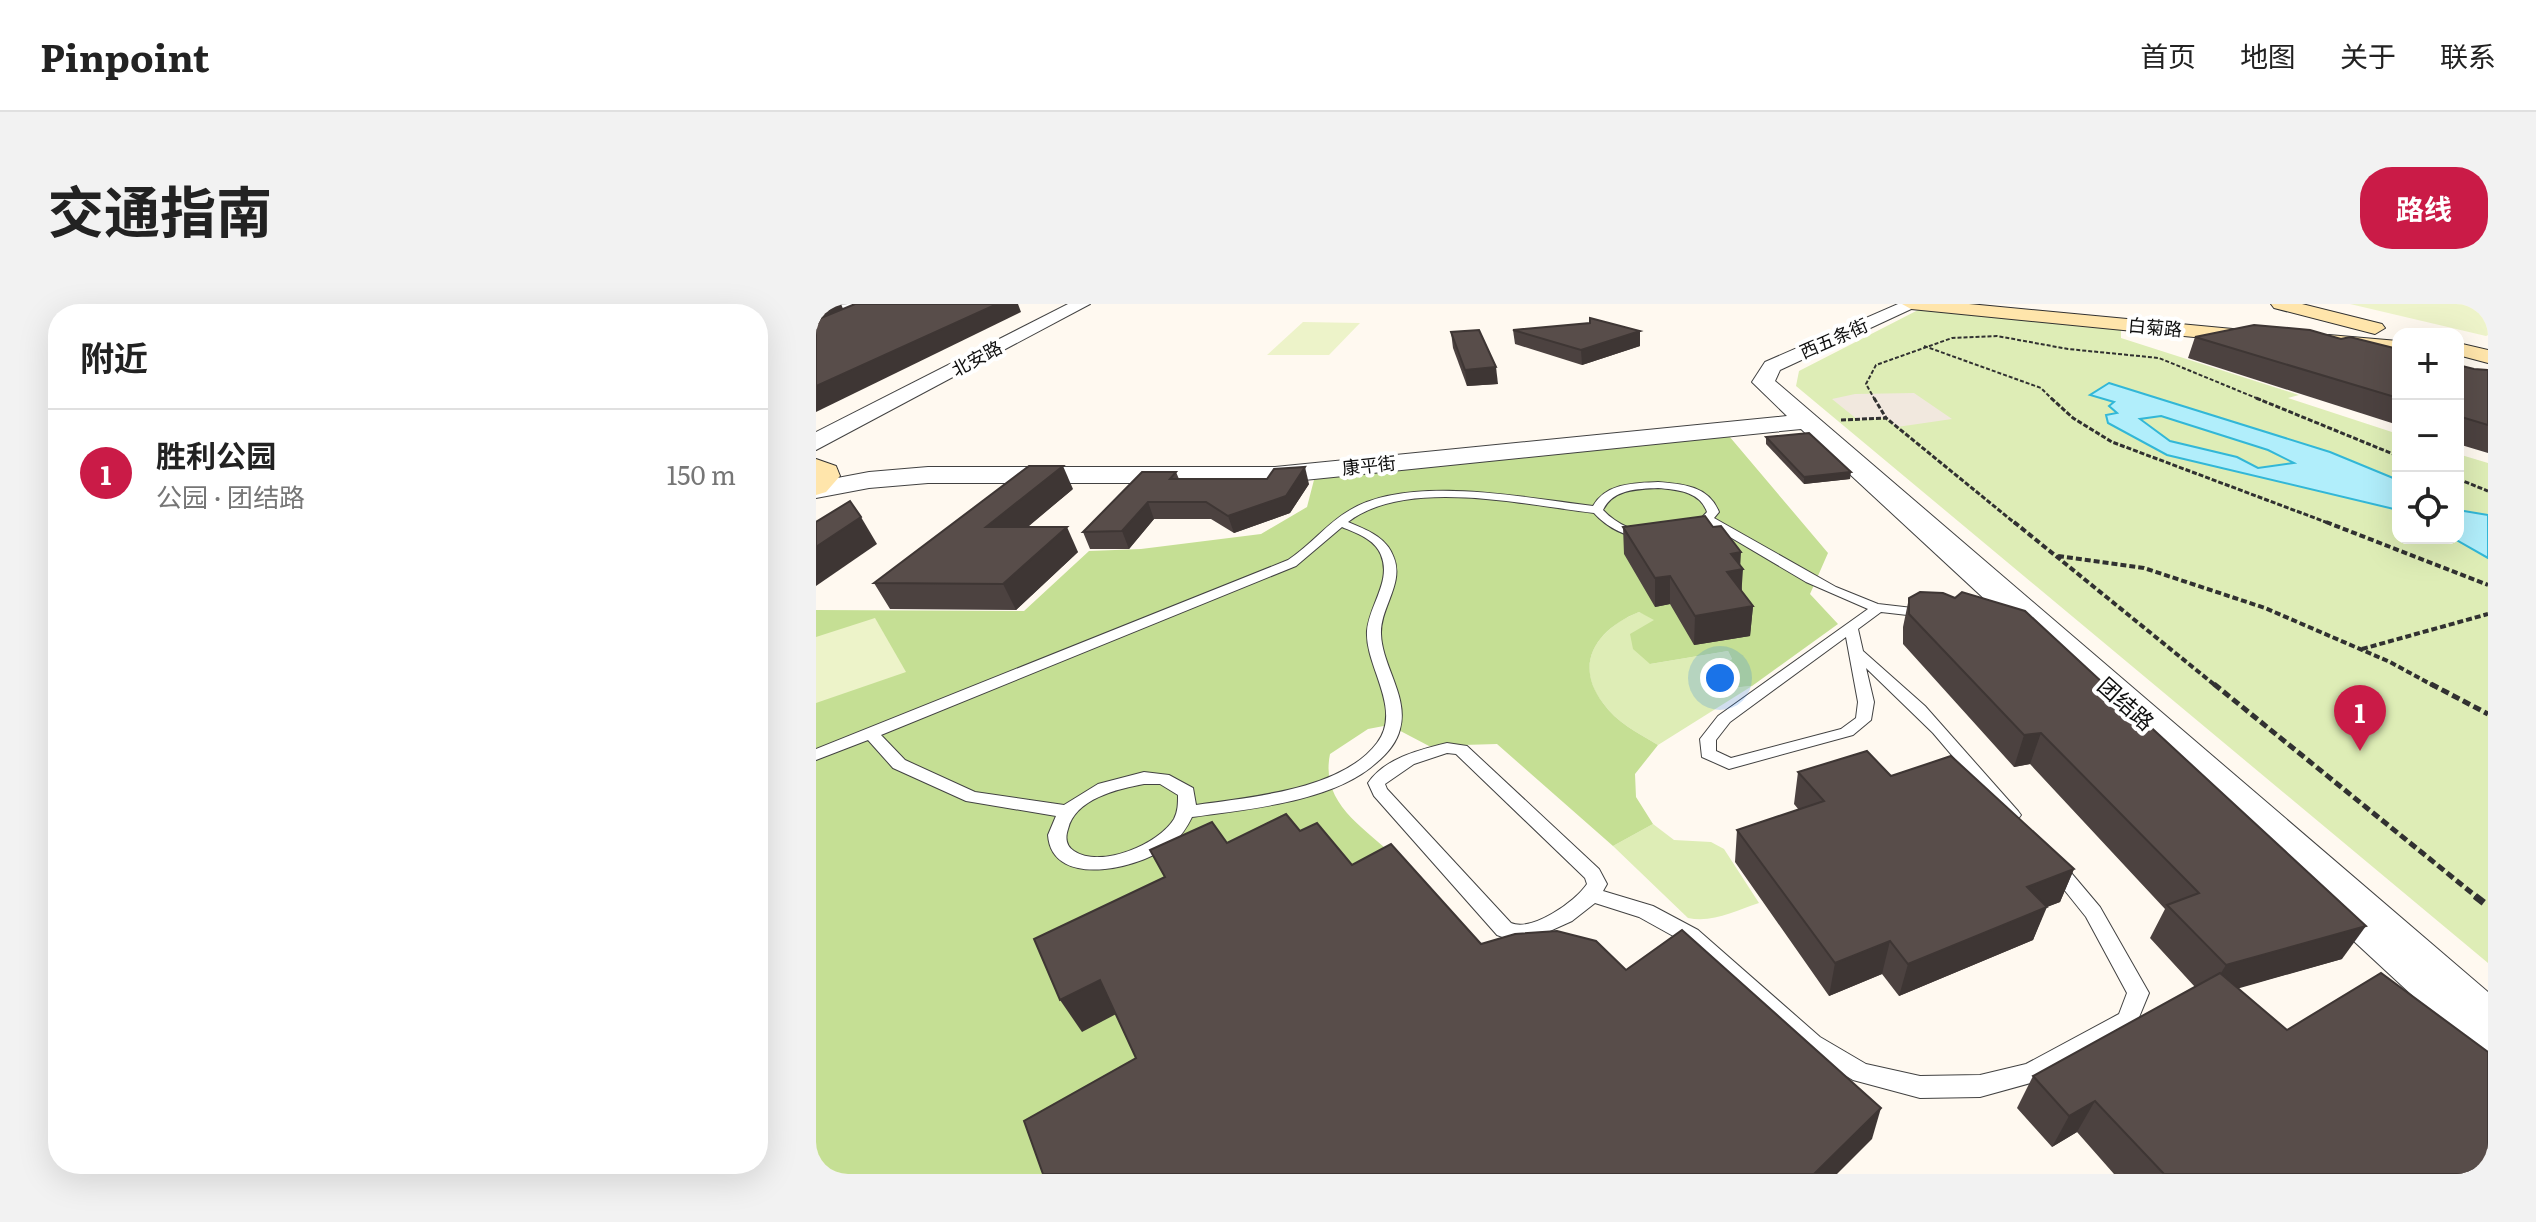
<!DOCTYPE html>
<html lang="zh">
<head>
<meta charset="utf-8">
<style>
	:root { --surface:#fff; --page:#f2f2f2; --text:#222; --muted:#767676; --line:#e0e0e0; --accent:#ca1b47 }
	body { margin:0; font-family:Literata,"Noto Sans SC",serif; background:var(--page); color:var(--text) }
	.controls { position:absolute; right:24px; top:24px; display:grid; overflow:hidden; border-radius:16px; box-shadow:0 8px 32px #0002 }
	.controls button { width:72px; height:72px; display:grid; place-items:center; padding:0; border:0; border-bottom:2px solid var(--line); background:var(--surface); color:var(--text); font:40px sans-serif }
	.you { position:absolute; left:904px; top:374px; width:28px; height:28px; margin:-20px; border:6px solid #fff; border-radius:50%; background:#1a73e8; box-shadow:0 0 0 12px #1a73e833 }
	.badge { display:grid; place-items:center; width:52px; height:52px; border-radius:50%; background:var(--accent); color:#fff; font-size:26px; font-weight:700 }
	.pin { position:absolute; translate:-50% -66px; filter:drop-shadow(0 2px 4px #0008) }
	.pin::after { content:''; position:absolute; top:42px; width:28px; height:24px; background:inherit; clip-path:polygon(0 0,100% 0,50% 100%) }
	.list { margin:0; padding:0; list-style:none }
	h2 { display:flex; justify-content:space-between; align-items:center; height:104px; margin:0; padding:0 32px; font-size:34px }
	h2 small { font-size:26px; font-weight:400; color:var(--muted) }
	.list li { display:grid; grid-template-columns:52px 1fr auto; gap:24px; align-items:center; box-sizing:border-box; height:128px; padding:0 32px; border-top:2px solid var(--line) }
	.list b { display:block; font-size:30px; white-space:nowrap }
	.list p { margin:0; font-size:26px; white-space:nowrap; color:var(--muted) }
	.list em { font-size:26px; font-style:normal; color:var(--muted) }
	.icon { flex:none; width:44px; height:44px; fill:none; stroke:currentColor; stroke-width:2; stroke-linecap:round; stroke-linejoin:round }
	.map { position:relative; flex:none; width:1672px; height:870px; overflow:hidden; border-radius:32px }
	header { display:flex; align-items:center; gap:48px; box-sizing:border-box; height:112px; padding:0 40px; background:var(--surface); border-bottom:2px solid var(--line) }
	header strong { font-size:38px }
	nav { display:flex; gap:44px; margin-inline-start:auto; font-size:28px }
	.intro { display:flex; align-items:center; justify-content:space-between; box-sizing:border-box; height:192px; padding:0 48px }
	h1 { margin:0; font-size:56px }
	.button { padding:20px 36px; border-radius:32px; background:var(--accent); color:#fff; font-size:28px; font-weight:700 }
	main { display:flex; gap:48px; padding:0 48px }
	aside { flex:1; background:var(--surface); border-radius:32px; box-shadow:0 8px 32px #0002 }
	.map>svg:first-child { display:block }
</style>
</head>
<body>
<header>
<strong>Pinpoint</strong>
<nav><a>首页</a><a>地图</a><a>关于</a><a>联系</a></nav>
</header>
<div class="intro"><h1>交通指南</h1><a class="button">路线</a></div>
<main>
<aside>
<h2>附近<small></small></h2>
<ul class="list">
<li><span class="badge">1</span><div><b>胜利公园</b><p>公园 · 团结路</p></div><em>150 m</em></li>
</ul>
</aside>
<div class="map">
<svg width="1672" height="870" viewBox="0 0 1672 870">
	<rect width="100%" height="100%" fill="#fff9f0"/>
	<g fill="#deedb6">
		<path d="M 1106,4 L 1305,24 L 1305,34 L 1483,91 L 1472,94 L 1582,130 L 1582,234 L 1642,234 L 1642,150 L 1672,159 L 1672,659 L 980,82 L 983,67 Z"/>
		<path d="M 823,308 L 839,315 L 834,360 L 912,347 L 916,355 L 899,366 L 914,384 L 936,382 L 842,441 C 822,429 800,418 787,399 C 756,358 783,324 823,308 Z"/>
		<path d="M 837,520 L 858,536 L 895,538 L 908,545 L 943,599 C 919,607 897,619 872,614 L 797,542 Z"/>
	</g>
	<path fill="#c5df94" d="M 913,132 L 1012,249 L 994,290 L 1022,320 L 936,382 L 914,384 L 898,366 L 916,355 L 912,347 L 834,360 L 817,345 L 814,330 L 838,316 L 823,308 C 783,324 756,358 787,399 C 800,418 822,429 842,441 L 819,470 L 820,493 L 837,520 L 797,542 L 681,440 L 613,442 L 573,421 L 552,425 L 514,450 C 504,500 547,522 580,554 L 304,708 L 341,786 L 243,870 L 0,870 L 0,306 L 208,307 L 273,247 L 325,245 L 445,230 L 491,203 L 499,172 Z"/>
	<g fill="#edf3c9">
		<path d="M 1534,0 L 1672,0 L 1672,31 L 1670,32 Z"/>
		<path d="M 487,18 L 544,19 L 513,51 L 451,51 Z"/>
		<path d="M 59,314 L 90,368 L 0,399 L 0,333 Z"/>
	</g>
	<path fill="#f1e8de" d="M 1098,89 L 1136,115 L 1081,123 L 1070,114 L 1042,116 L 1016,95 L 1039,90 Z"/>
	<g fill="#b1eefb" stroke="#32b7d7" stroke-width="2" fill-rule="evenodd">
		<path d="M 1293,79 L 1514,148 L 1582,176 L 1582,206 L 1351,151 L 1292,119 L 1290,111 L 1301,109 L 1293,102 L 1298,98 L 1274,91 ZM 1345,112 L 1452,146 L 1478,159 L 1442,164 L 1421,153 L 1354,137 L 1324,115 Z"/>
		<path d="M 1642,206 L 1672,211 L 1672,254 L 1637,234 L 1642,234 Z"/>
	</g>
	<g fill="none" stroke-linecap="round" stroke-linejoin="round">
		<defs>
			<g id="service">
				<path d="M 842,178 C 867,180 893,182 903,208 L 898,214 L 1020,283 L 1062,300 L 1114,306 L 1114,312 L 1109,313 L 1065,308 L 1042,325 L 1047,347 L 1109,402 L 1202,507 L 1205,511 L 1202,515 L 1190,515 L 1117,429 L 1050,364 L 1058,398 L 1055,416 L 1037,431 L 913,465 L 886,453 L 884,435 L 902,412 L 1052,305 L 990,278 L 892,220 C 858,245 806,240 778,209 C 709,201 590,173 532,218 C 551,226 571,233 578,254 C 588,280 564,304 565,330 C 566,362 593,393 584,425 C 581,438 571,450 560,459 C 517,498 432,505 376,513 C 371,523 366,531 358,538 C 331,563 236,588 232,531 L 240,512 L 150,497 L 77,464 L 52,436 L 0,456 L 0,445 L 472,256 C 494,242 511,219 534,206 C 594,170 710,194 777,202 C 790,179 818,179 842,178 ZM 842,184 C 861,186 884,187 891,208 C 865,239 814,235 787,206 C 797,185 821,185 842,184 ZM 526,223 C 540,229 559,235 565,251 C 576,277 553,301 551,327 C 549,363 587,405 561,439 C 526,486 434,493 380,501 L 377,484 L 353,471 L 328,468 L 282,480 L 248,501 L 159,488 L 89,456 L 65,431 L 480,262 ZM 1030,333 L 1042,398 L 1040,414 L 1025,425 L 915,454 L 900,447 L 900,436 L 914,418 ZM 328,480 L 344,480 L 362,491 C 362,500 362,507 358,515 C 343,540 285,565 258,547 C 250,542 249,534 252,525 C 259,495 301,485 328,480 Z"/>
				<path d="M 631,439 L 651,442 L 783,565 L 791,580 L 787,587 L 837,602 L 882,626 L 1004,733 L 1050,760 L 1104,772 L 1164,771 L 1210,760 L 1303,710 L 1311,689 L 1270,613 L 1230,563 L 1232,558 L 1239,556 L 1246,558 L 1284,603 L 1333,689 L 1319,723 L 1222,777 L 1164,793 L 1104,794 L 1037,776 L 988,747 L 868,638 L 823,613 L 779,599 L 756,617 L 705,640 L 681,631 L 558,492 L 552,479 C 569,454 603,446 631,439 ZM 631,449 L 640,450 L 769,574 L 771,580 C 759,598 716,628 695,619 L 571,485 L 569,480 L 598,460 Z"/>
			</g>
			<g id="tertiary">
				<path d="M 0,0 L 103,0 L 104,1 L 95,6 L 0,6 Z"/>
				<path d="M 252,0 L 274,0 L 0,146 L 0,128 Z"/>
				<path d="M 1082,0 L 1106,0 L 964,66 L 959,77 L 1672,688 L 1672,750 L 1651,742 L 985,125 L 459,179 L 112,179 L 53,184 L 0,194 L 0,178 L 53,168 L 112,163 L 459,163 L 971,112 L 936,78 L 949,58 Z"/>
			</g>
			<g id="secondary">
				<path d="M 1086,0 L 1153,0 L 1459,29 L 1469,35 L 1459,41 L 1095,5 Z"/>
				<path d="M 1455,0 L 1486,0 L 1566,20 L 1569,24 L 1559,30 L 1458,4 Z"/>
				<path d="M 1513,31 L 1582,37 L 1582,49 L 1506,41 L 1503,37 L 1506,33 Z"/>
				<path d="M 1642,39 L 1672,46 L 1672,59 L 1642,51 Z"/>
				<path d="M 0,155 L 20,162 L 24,172 L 10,188 L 0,191 Z"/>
			</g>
		</defs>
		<use href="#service" stroke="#424242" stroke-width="2"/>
		<use href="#tertiary" stroke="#424242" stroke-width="2"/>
		<use href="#secondary" stroke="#313131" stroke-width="2"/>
		<g stroke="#313131" stroke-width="2" stroke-dasharray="4 2" stroke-linecap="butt">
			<path d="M 1108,42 L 1225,84 L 1237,96"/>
			<path d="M 1059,96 L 1050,80 L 1060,61 L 1136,34 L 1181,32 L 1252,45 L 1343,54 L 1445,96"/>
		</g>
		<g stroke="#313131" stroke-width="3" stroke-dasharray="5 2" stroke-linecap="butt">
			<path d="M 1058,94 L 1070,114"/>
			<path d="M 1235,94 L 1257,114 L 1296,138 L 1515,220"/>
			<path d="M 1440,94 L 1582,152"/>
			<path d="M 1025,116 L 1070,114 L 1200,220"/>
			<path d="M 1642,175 L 1672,187"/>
		</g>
		<g stroke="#313131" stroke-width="4" stroke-dasharray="6 3" stroke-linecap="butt">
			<path d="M 1198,218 L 1400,382"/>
			<path d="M 1510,218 L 1672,281"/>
			<path d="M 1242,252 L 1328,264 L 1449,304 L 1574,358 L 1618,382"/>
			<path d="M 1546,345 L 1672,310"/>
		</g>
		<g stroke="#313131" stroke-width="5" stroke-dasharray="8 4" stroke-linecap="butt">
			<path d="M 1398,380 L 1662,594"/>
			<path d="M 1615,380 L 1672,410"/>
		</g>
		<path stroke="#313131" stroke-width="7" stroke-dasharray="11 6" stroke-linecap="butt" d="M 1659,592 L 1672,602"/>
		<use href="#service" fill="#fff" fill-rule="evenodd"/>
		<use href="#tertiary" fill="#fff" fill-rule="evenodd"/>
		<use href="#secondary" fill="#ffe5ab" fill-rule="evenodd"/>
	</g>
	<g fill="#4c4240">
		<path d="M 697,26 L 824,27 L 824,42 L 766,61 L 699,40 Z"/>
		<path d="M 635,28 L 682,80 L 651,82 L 637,44 Z"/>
		<path d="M 1379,33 L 1582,45 L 1582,121 L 1372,54 Z"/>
		<path d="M 1642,61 L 1658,65 L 1672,66 L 1672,149 L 1642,140 Z"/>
		<path d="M 950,133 L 1034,175 L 988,180 L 950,140 Z"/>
		<path d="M 360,168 L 363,175 L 493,180 L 474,209 L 418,229 L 395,215 L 338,215 L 313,245 L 274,245 L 267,228 Z"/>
		<path d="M 257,185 L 211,223 L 262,248 L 200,306 L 74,305 L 58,279 Z"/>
		<path d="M 807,223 L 924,261 L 926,288 L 937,302 L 934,332 L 878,341 L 854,300 L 839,303 L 808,250 Z"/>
		<path d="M 1093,294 L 1526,655 L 1421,684 L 1471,726 L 1672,870 L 1298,870 L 1261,828 L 1236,843 L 1201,804 L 1217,772 L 1379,683 L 1334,634 L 1349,605 L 1214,460 L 1198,463 L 1087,340 L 1087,323 Z"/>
		<path d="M 982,468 L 1075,472 L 1258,565 L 1244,598 L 1230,603 L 1217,636 L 1083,692 L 1066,670 L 1013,692 L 919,558 L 921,526 L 983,506 L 978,500 Z"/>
	</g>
	<g fill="#3e3634">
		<path d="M 2,0 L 25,0 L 29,9 L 0,21 L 0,1 Z"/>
		<path d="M 181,0 L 202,0 L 205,8 L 0,108 L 0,82 Z"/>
		<path d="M 824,27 L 824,42 L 766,61 L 765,46 Z"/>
		<path d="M 680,63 L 682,80 L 651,82 L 649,66 Z"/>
		<path d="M 247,162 L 257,185 L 182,248 L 170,223 Z"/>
		<path d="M 489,163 L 493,180 L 474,209 L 418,229 L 412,212 Z"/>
		<path d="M 1035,168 L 1034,175 L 988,180 L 988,173 Z"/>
		<path d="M 332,198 L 338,215 L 313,245 L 306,227 Z"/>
		<path d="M 45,213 L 61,240 L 0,282 L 0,243 Z"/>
		<path d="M 251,223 L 262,248 L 200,306 L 187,280 Z"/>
		<path d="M 925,248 L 924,266 L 927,265 L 925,294 L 911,268 L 915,250 Z"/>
		<path d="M 854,272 L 854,300 L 839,303 L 839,274 Z"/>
		<path d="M 937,302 L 934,332 L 878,341 L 879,312 Z"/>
		<path d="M 1225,429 L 1214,460 L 1198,463 L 1208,431 Z"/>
		<path d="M 1258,565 L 1244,598 L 1198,616 L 1211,583 Z"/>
		<path d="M 1231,603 L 1217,636 L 1083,692 L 1092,660 Z"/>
		<path d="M 1550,622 L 1526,655 L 1389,694 L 1410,661 Z"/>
		<path d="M 1074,637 L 1066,670 L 1013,692 L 1019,659 Z"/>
		<path d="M 284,676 L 304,708 L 266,728 L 244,696 Z"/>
		<path d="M 1279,797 L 1261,828 L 1236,843 L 1253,812 Z"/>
		<path d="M 1065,804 L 1056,835 L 1021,870 L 998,870 Z"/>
	</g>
	<g fill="#584d4a" stroke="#3e3634" stroke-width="2">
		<path d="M 39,0 L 181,0 L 0,82 L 0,16 Z"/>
		<path d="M 774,14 L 824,27 L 765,46 L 697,26 L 774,19 Z"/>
		<path d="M 1438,21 L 1494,26 L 1525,35 L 1534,33 L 1582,45 L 1582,94 L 1379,33 Z"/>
		<path d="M 663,26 L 680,63 L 649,66 L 635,28 Z"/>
		<path d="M 1642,61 L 1658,65 L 1672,66 L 1672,121 L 1642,112 Z"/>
		<path d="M 993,129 L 1035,168 L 988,173 L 950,133 Z"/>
		<path d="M 213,162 L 247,162 L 170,223 L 251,223 L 187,280 L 58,279 Z"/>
		<path d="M 489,163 L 470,192 L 412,212 L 390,198 L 332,198 L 306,227 L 267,228 L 326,168 L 360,168 L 354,175 L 451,175 L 458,165 Z"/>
		<path d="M 34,197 L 45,213 L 0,243 L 0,218 Z"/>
		<path d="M 889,212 L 897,223 L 905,222 L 925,248 L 915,250 L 927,265 L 911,268 L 937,302 L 879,312 L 854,272 L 839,274 L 807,223 Z"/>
		<path d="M 1104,288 L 1127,289 L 1139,294 L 1146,288 L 1209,307 L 1550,622 L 1410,661 L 1351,601 L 1383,589 L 1225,429 L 1208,431 L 1093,310 L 1093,294 Z"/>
		<path d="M 1051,447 L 1075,472 L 1135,452 L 1258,565 L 1211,583 L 1231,603 L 1092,660 L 1074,637 L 1019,659 L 921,526 L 1008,497 L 982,468 Z"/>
		<path d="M 470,510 L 484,527 L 501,519 L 536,561 L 575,540 L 665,640 L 699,630 L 741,627 L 780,637 L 810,666 L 866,626 L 1065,804 L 998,870 L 227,870 L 208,817 L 320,754 L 284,676 L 244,696 L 218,635 L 349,573 L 334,546 L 396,518 L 411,539 Z"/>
		<path d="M 1404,669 L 1471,726 L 1565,669 L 1672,748 L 1672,870 L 1348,870 L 1279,797 L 1253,812 L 1217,772 Z"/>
	</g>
	<g text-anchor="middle" stroke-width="8" stroke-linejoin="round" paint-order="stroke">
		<g font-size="18" fill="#0f0f0f" stroke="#fff">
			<text transform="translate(1339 24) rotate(5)" y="6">白菊路</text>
			<text transform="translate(1018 35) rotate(-24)" y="6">西五条街</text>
			<text transform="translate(161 55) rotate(-28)" y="6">北安路</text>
			<text transform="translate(553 162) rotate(-6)" y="6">康平街</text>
		</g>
		<g font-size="22" fill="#0f0f0f" stroke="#fff">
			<text transform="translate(1310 400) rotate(42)" y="8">团结路</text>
		</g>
	</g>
</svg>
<div class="controls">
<button>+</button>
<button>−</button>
<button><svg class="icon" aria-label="locate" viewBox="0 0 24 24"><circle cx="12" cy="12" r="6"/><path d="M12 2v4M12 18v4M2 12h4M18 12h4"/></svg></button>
</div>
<div class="you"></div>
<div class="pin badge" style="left:1544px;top:447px">1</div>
</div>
</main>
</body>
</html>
